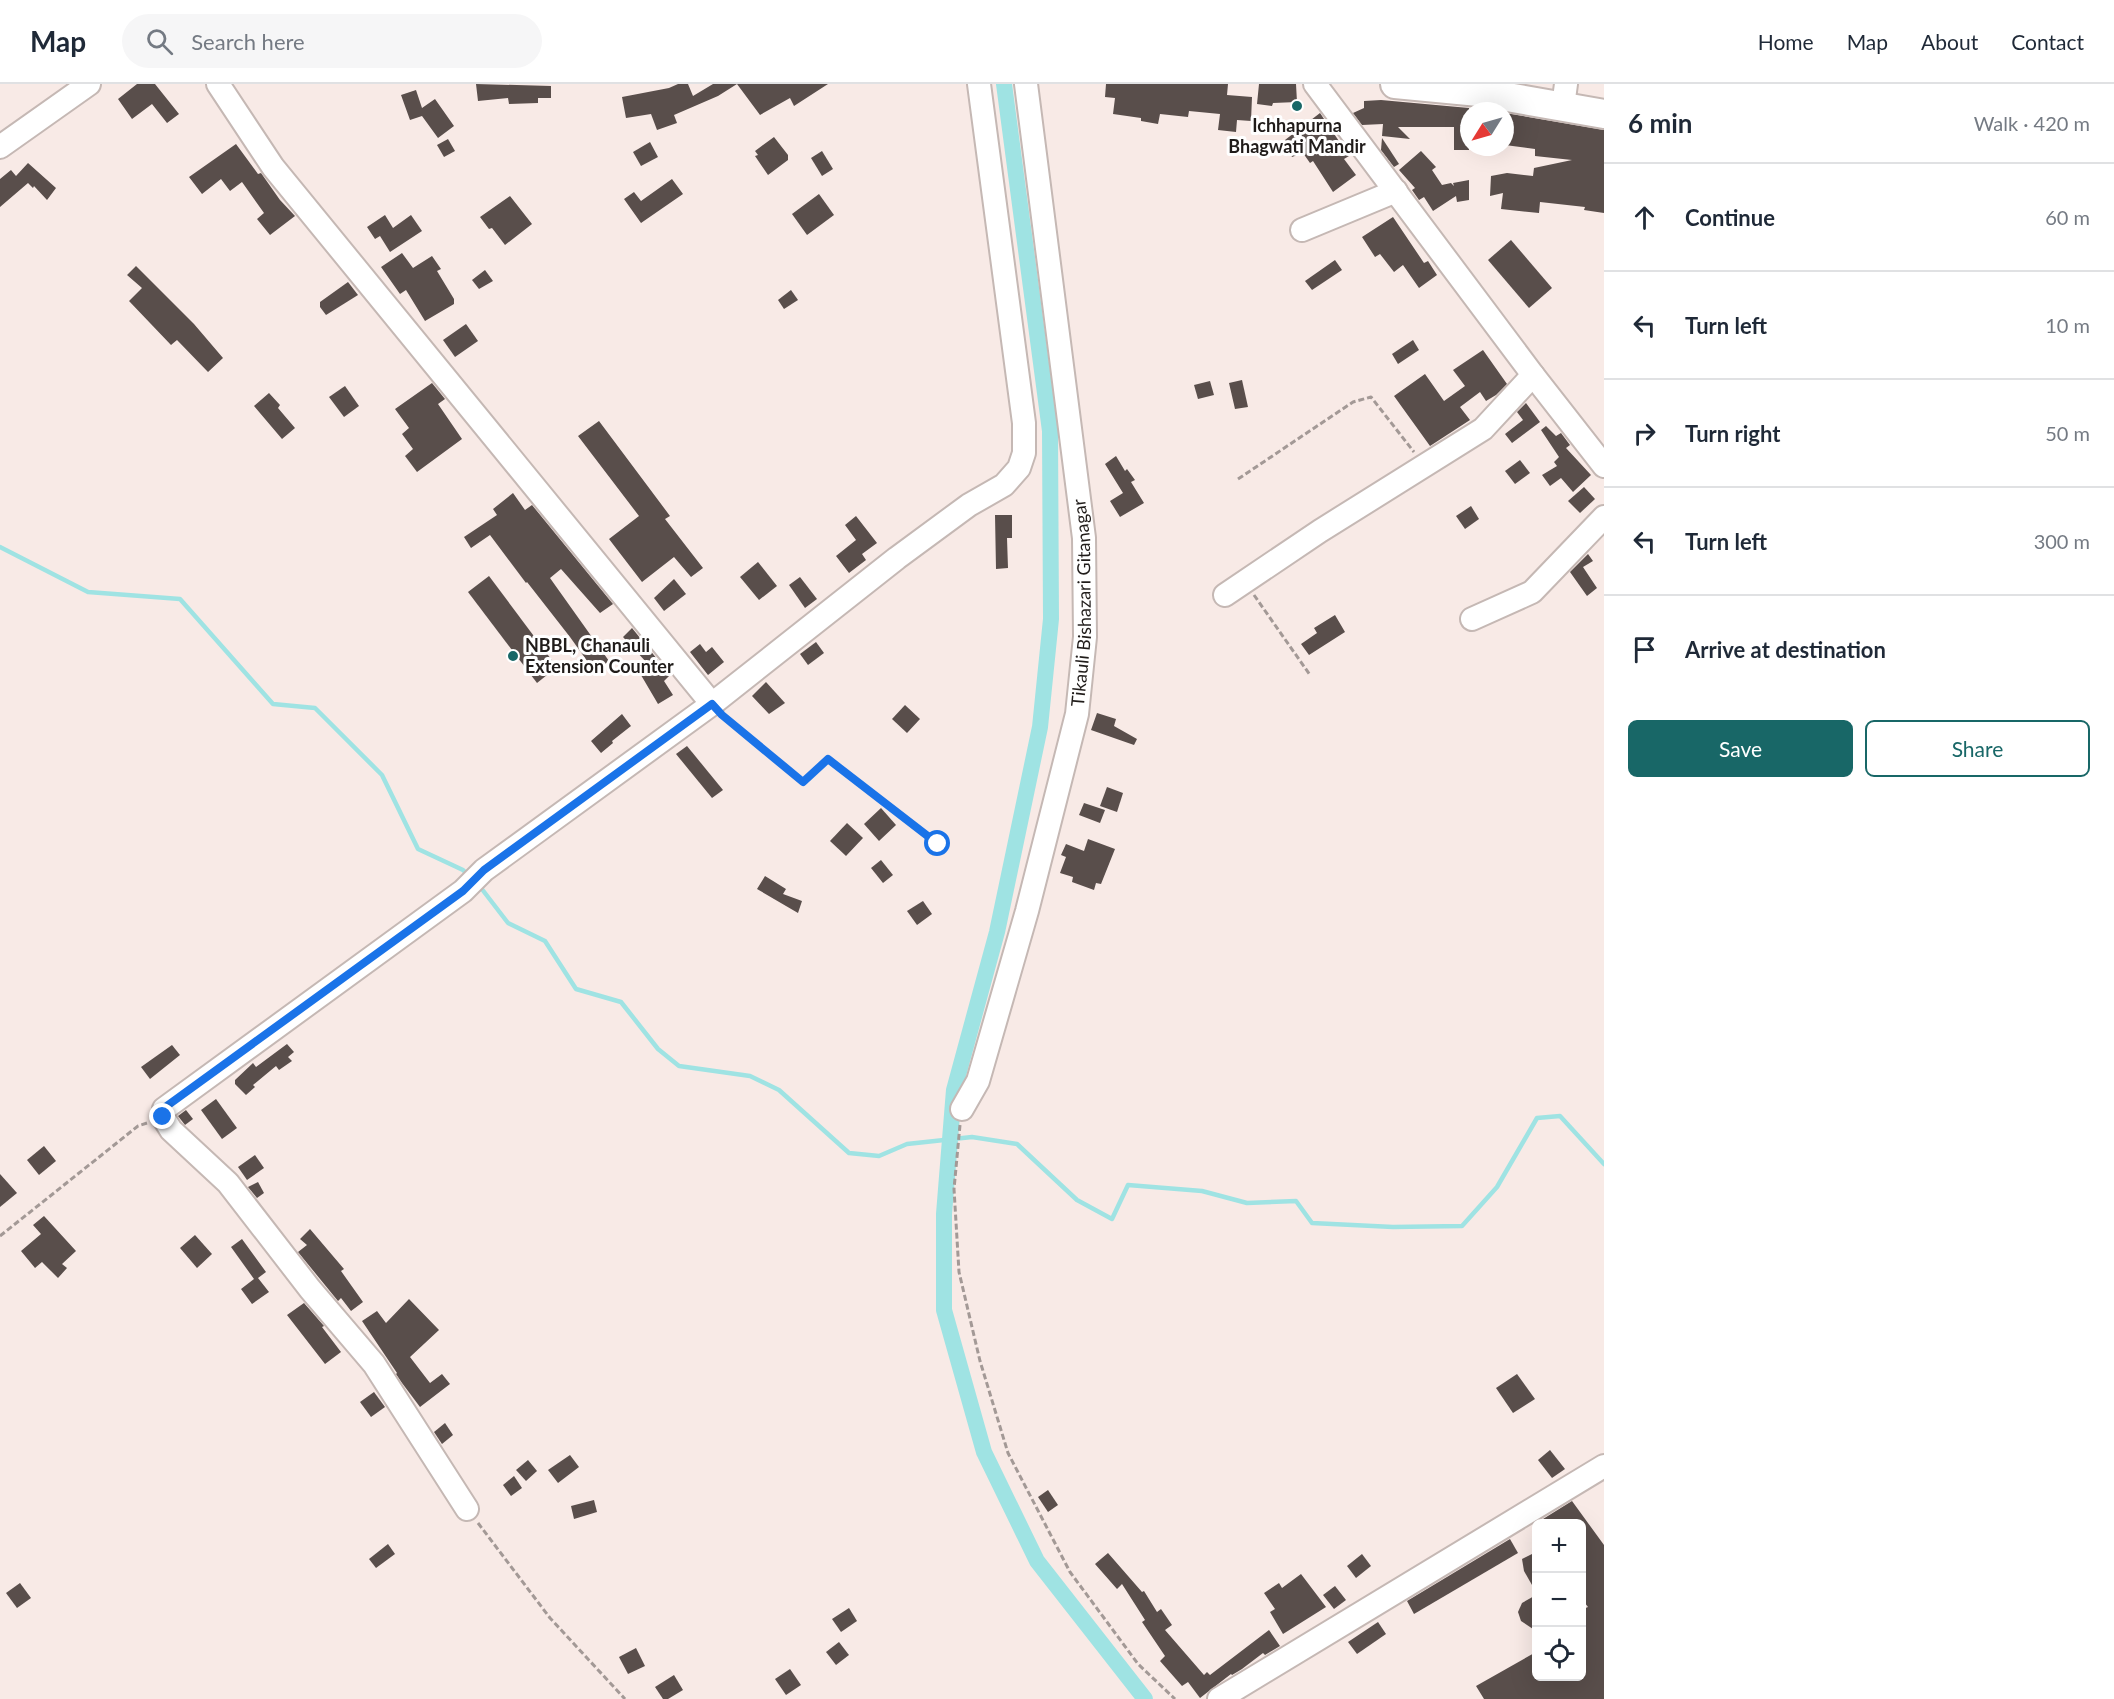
<!DOCTYPE html>
<html lang="en">
<head>
<meta charset="utf-8">
<style>
	:root { --surface:#fff; --page:#f6f6f7; --text:#1f2937; --muted:#747a83; --line:#e0e1e3; --accent:#186767 }
	body { margin:0; font-family:Lato,sans-serif; background:var(--page); color:var(--text) }
	.controls { position:absolute; right:18px; bottom:18px; display:grid; overflow:hidden; border-radius:9px; box-shadow:0 6px 24px #0002 }
	.controls button { width:54px; height:54px; display:grid; place-items:center; padding:0; border:0; border-bottom:2px solid var(--line); background:var(--surface); color:var(--text); font:30px sans-serif }
	.compass { position:absolute; left:1460px; top:18px; width:54px; height:54px; border-radius:50%; background:var(--surface); box-shadow:0 6px 24px #0002; rotate:233deg }
	.stop { position:absolute; width:18px; height:18px; margin:-14px; border:4px solid #1a73e8; border-radius:50%; background:#fff }
	.stop.end { background:#1a73e8; border-color:#fff; box-shadow:0 2px 6px #0008 }
	.list { margin:0; padding:0; list-style:none }
	h2 { display:flex; justify-content:space-between; align-items:center; height:78px; margin:0; padding:0 24px; font-size:26px }
	h2 small { font-size:20px; font-weight:400; color:var(--muted) }
	.list li { display:grid; grid-template-columns:39px 1fr auto; gap:18px; align-items:center; box-sizing:border-box; height:108px; padding:0 24px; border-top:2px solid var(--line) }
	.list b { display:block; font-size:22px; white-space:nowrap }
	.list em { font-size:20px; font-style:normal; color:var(--muted) }
	.actions { display:flex; gap:12px; padding:18px 24px }
	.actions a { flex:1; padding:14px 0; border:2px solid var(--accent); border-radius:9px; text-align:center; font-size:21px; color:var(--accent) }
	.actions .main { background:var(--accent); color:#fff }
	.icon { flex:none; width:33px; height:33px; fill:none; stroke:currentColor; stroke-width:2; stroke-linecap:round; stroke-linejoin:round }
	.map { position:relative; flex:none; width:1604px; height:1615px; overflow:hidden }
	header { display:flex; align-items:center; gap:36px; box-sizing:border-box; height:84px; padding:0 30px; background:var(--surface); border-bottom:2px solid var(--line) }
	header strong { font-size:28px }
	nav { display:flex; gap:33px; margin-inline-start:auto; font-size:21px }
	.search { width:420px; height:54px; background:var(--page); display:flex; align-items:center; gap:15px; box-sizing:border-box; padding:0 21px; border-radius:33px; color:var(--muted); font-size:22px }
	main { display:flex }
	aside { flex:1; background:var(--surface) }
	.map>svg:first-child { display:block }
</style>
</head>
<body>
<header>
<strong>Map</strong>
<div class="search"><svg class="icon" aria-label="search" viewBox="0 0 24 24"><circle cx="10" cy="10" r="6"/><path d="M15 15l6 6"/></svg>Search here</div>
<nav><a>Home</a><a>Map</a><a>About</a><a>Contact</a></nav>
</header>
<main>
<div class="map">
<svg width="1604" height="1615" viewBox="0 0 1604 1615">
	<rect width="100%" height="100%" fill="#f8eae6"/>
	<g fill="none" stroke-linecap="round" stroke-linejoin="round">
		<g stroke="#9fe3e3" stroke-width="4.5">
			<path d="M 0,463 L 88,508 L 180,515 L 273,620 L 315,624 L 382,691 L 418,765 L 463,786 L 469,792"/>
			<path d="M 478,800 L 508,839 L 545,857 L 576,905 L 621,918 L 658,965 L 679,982 L 750,992 L 779,1006 L 849,1069 L 879,1072 L 907,1060 L 972,1053 L 1017,1060 L 1077,1116 L 1112,1135 L 1128,1101 L 1202,1107 L 1247,1119 L 1296,1117 L 1312,1139 L 1393,1143 L 1462,1142 L 1497,1103 L 1537,1034 L 1560,1032 L 1604,1080"/>
		</g>
		<path stroke="#9fe3e3" stroke-width="16" d="M 1004,0 L 1050,347 L 1051,535 L 1040,643 L 997,848 L 954,1006 L 944,1130 L 944,1226 L 984,1368 L 1037,1477 L 1145,1615"/>
	</g>
	<g fill="#594e4b">
		<path d="M 137,0 L 155,0 L 179,30 L 167,39 L 152,20 L 132,35 L 118,15 Z"/>
		<path d="M 476,0 L 551,2 L 551,14 L 538,14 L 538,19 L 509,20 L 508,14 L 478,17 Z"/>
		<path d="M 678,0 L 688,0 L 693,12 L 713,0 L 737,0 L 718,12 L 674,31 L 677,39 L 657,46 L 651,30 L 626,34 L 622,13 L 669,4 Z"/>
		<path d="M 737,0 L 828,0 L 794,22 L 790,14 L 760,31 Z"/>
		<path d="M 1106,0 L 1228,0 L 1227,11 L 1252,13 L 1251,37 L 1237,36 L 1236,48 L 1218,46 L 1220,30 L 1189,27 L 1188,33 L 1160,30 L 1158,40 L 1141,37 L 1141,34 L 1113,30 L 1115,14 L 1105,13 Z"/>
		<path d="M 1259,0 L 1296,0 L 1297,18 L 1273,19 L 1272,22 L 1257,20 Z"/>
		<path d="M 416,6 L 422,24 L 435,15 L 454,42 L 438,54 L 422,32 L 410,36 L 401,11 Z"/>
		<path d="M 1381,16 L 1469,24 L 1469,66 L 1454,66 L 1454,43 L 1398,43 L 1410,55 L 1382,52 L 1383,40 L 1362,41 L 1353,29 L 1364,24 L 1364,17 Z"/>
		<path d="M 1320,29 L 1349,72 L 1344,75 L 1356,91 L 1333,108 L 1313,77 L 1310,79 L 1303,69 L 1292,73 L 1285,56 Z"/>
		<path d="M 1505,29 L 1604,46 L 1604,129 L 1584,126 L 1585,123 L 1540,118 L 1539,129 L 1501,125 L 1503,109 L 1490,112 L 1491,92 L 1507,89 L 1533,92 L 1534,84 L 1572,76 L 1535,72 L 1535,65 L 1505,61 Z"/>
		<path d="M 774,53 L 788,71 L 788,76 L 768,91 L 755,72 L 758,71 L 755,67 Z"/>
		<path d="M 1382,54 L 1399,80 L 1394,83 L 1381,66 Z"/>
		<path d="M 448,55 L 455,67 L 444,73 L 437,61 Z"/>
		<path d="M 650,58 L 658,73 L 641,82 L 633,68 Z"/>
		<path d="M 236,60 L 258,90 L 261,89 L 280,116 L 295,132 L 270,151 L 257,135 L 264,129 L 242,98 L 230,107 L 221,95 L 202,110 L 189,93 Z"/>
		<path d="M 822,67 L 833,85 L 822,92 L 811,74 Z"/>
		<path d="M 1421,67 L 1436,83 L 1432,86 L 1442,101 L 1451,99 L 1454,102 L 1453,99 L 1469,96 L 1469,116 L 1457,118 L 1456,112 L 1433,127 L 1424,113 L 1419,116 L 1412,106 L 1415,104 L 1399,86 Z"/>
		<path d="M 28,79 L 56,104 L 47,116 L 34,102 L 33,104 L 28,99 L 0,123 L 0,95 L 11,86 L 16,92 Z"/>
		<path d="M 672,95 L 683,110 L 641,139 L 624,115 L 634,108 L 641,117 Z"/>
		<path d="M 819,110 L 834,131 L 807,151 L 792,130 Z"/>
		<path d="M 510,112 L 532,140 L 505,161 L 492,144 L 489,145 L 480,133 Z"/>
		<path d="M 385,131 L 393,144 L 411,131 L 422,147 L 390,168 L 380,152 L 375,155 L 367,143 Z"/>
		<path d="M 1393,133 L 1424,179 L 1428,177 L 1437,191 L 1419,204 L 1403,181 L 1394,188 L 1380,170 L 1375,173 L 1362,153 Z"/>
		<path d="M 1511,156 L 1552,204 L 1529,224 L 1488,176 Z"/>
		<path d="M 402,169 L 413,184 L 432,172 L 441,185 L 437,187 L 454,215 L 454,220 L 425,237 L 406,206 L 400,210 L 381,183 Z"/>
		<path d="M 1335,176 L 1342,186 L 1312,206 L 1305,197 Z"/>
		<path d="M 136,182 L 194,240 L 223,274 L 208,288 L 177,256 L 171,261 L 129,217 L 142,204 L 127,191 Z"/>
		<path d="M 485,186 L 493,197 L 479,205 L 472,196 Z"/>
		<path d="M 348,198 L 358,211 L 326,231 L 320,223 L 320,218 Z"/>
		<path d="M 791,206 L 798,216 L 784,225 L 778,216 Z"/>
		<path d="M 466,240 L 478,257 L 455,273 L 443,256 Z"/>
		<path d="M 1413,256 L 1419,266 L 1398,280 L 1392,270 Z"/>
		<path d="M 1483,266 L 1507,300 L 1496,311 L 1486,317 L 1480,308 L 1460,323 L 1470,336 L 1430,362 L 1394,312 L 1425,290 L 1444,317 L 1465,302 L 1453,286 Z"/>
		<path d="M 1242,296 L 1248,323 L 1235,325 L 1229,299 Z"/>
		<path d="M 1210,297 L 1214,311 L 1198,315 L 1194,301 Z"/>
		<path d="M 432,299 L 445,315 L 438,320 L 462,355 L 417,388 L 405,372 L 413,365 L 402,350 L 409,344 L 395,325 Z"/>
		<path d="M 345,302 L 359,322 L 344,333 L 329,313 Z"/>
		<path d="M 269,309 L 280,321 L 278,324 L 295,344 L 282,355 L 254,322 Z"/>
		<path d="M 1526,319 L 1540,338 L 1512,359 L 1505,350 L 1523,336 L 1517,328 Z"/>
		<path d="M 599,337 L 670,432 L 665,435 L 703,484 L 691,493 L 674,473 L 642,498 L 609,455 L 639,432 L 578,352 Z"/>
		<path d="M 1546,342 L 1556,352 L 1561,349 L 1570,361 L 1566,364 L 1591,391 L 1573,408 L 1561,394 L 1550,402 L 1542,391 L 1557,382 L 1554,378 L 1559,373 L 1541,346 Z"/>
		<path d="M 1116,372 L 1125,387 L 1127,385 L 1135,396 L 1131,398 L 1144,419 L 1120,433 L 1110,417 L 1123,409 L 1105,380 Z"/>
		<path d="M 1520,376 L 1530,389 L 1515,400 L 1505,387 Z"/>
		<path d="M 1584,403 L 1595,415 L 1580,429 L 1568,417 Z"/>
		<path d="M 513,409 L 525,426 L 532,421 L 613,520 L 600,529 L 561,485 L 550,494 L 609,577 L 595,588 L 570,553 L 527,498 L 526,499 L 490,451 L 471,464 L 464,453 L 497,431 L 493,425 Z"/>
		<path d="M 1471,422 L 1479,435 L 1465,445 L 1456,432 Z"/>
		<path d="M 995,431 L 1012,431 L 1012,454 L 1007,454 L 1008,484 L 996,485 Z"/>
		<path d="M 856,432 L 877,459 L 862,470 L 866,476 L 849,489 L 836,472 L 856,456 L 845,441 Z"/>
		<path d="M 1588,470 L 1593,477 L 1583,483 L 1597,504 L 1587,512 L 1570,488 Z"/>
		<path d="M 758,478 L 777,502 L 759,516 L 740,493 Z"/>
		<path d="M 489,492 L 557,583 L 537,599 L 468,508 Z"/>
		<path d="M 800,493 L 817,515 L 805,524 L 789,501 Z"/>
		<path d="M 674,495 L 686,510 L 664,527 L 654,514 Z"/>
		<path d="M 1335,531 L 1345,548 L 1309,571 L 1301,560 L 1317,549 L 1314,544 Z"/>
		<path d="M 632,544 L 670,591 L 664,597 L 673,611 L 658,620 L 638,586 L 647,579 L 623,553 Z"/>
		<path d="M 816,558 L 824,569 L 808,581 L 800,570 Z"/>
		<path d="M 700,560 L 706,568 L 712,563 L 724,578 L 708,591 L 690,568 Z"/>
		<path d="M 766,598 L 785,619 L 769,630 L 752,612 Z"/>
		<path d="M 905,621 L 920,635 L 907,649 L 892,635 Z"/>
		<path d="M 1097,629 L 1116,635 L 1114,642 L 1137,655 L 1134,661 L 1091,646 Z"/>
		<path d="M 622,630 L 631,642 L 612,657 L 613,659 L 601,669 L 591,657 Z"/>
		<path d="M 687,662 L 723,706 L 712,714 L 676,670 Z"/>
		<path d="M 1107,703 L 1123,709 L 1117,728 L 1100,722 Z"/>
		<path d="M 1084,719 L 1105,726 L 1100,739 L 1079,731 Z"/>
		<path d="M 881,724 L 896,741 L 879,757 L 864,740 Z"/>
		<path d="M 847,739 L 863,754 L 846,772 L 830,757 Z"/>
		<path d="M 1088,755 L 1115,765 L 1101,800 L 1096,799 L 1094,806 L 1072,798 L 1073,793 L 1060,789 L 1066,773 L 1061,771 L 1066,760 L 1084,767 Z"/>
		<path d="M 881,776 L 893,791 L 883,799 L 871,784 Z"/>
		<path d="M 765,792 L 786,805 L 783,810 L 802,817 L 798,829 L 757,805 Z"/>
		<path d="M 923,817 L 932,830 L 917,841 L 907,827 Z"/>
		<path d="M 287,960 L 294,968 L 288,973 L 292,977 L 279,986 L 276,982 L 253,1001 L 255,1003 L 246,1011 L 235,1000 L 235,996 L 253,979 L 256,983 Z"/>
		<path d="M 172,961 L 180,971 L 150,995 L 141,983 Z"/>
		<path d="M 216,1015 L 237,1044 L 222,1055 L 201,1026 Z"/>
		<path d="M 186,1026 L 193,1035 L 185,1041 L 178,1032 Z"/>
		<path d="M 44,1062 L 56,1077 L 39,1091 L 27,1076 Z"/>
		<path d="M 255,1071 L 264,1084 L 247,1096 L 238,1083 Z"/>
		<path d="M 0,1090 L 17,1109 L 0,1123 Z"/>
		<path d="M 258,1098 L 264,1109 L 257,1114 L 248,1103 Z"/>
		<path d="M 44,1132 L 76,1167 L 62,1180 L 67,1184 L 58,1194 L 42,1178 L 35,1184 L 21,1167 L 41,1150 L 33,1141 Z"/>
		<path d="M 310,1145 L 344,1185 L 341,1187 L 363,1218 L 351,1227 L 341,1214 L 338,1217 L 298,1168 L 307,1161 L 300,1155 Z"/>
		<path d="M 195,1151 L 212,1170 L 197,1184 L 180,1164 Z"/>
		<path d="M 242,1155 L 266,1188 L 258,1194 L 269,1208 L 252,1220 L 241,1205 L 254,1195 L 231,1163 Z"/>
		<path d="M 409,1215 L 439,1246 L 410,1273 L 430,1299 L 442,1290 L 450,1300 L 420,1323 L 402,1299 L 396,1290 L 397,1289 L 362,1237 L 377,1227 L 386,1239 Z"/>
		<path d="M 304,1219 L 324,1242 L 322,1243 L 341,1268 L 325,1280 L 287,1231 Z"/>
		<path d="M 1517,1290 L 1535,1315 L 1513,1329 L 1496,1304 Z"/>
		<path d="M 374,1308 L 385,1323 L 371,1333 L 360,1318 Z"/>
		<path d="M 445,1339 L 453,1351 L 442,1360 L 434,1348 Z"/>
		<path d="M 1550,1366 L 1565,1385 L 1552,1394 L 1538,1376 Z"/>
		<path d="M 570,1371 L 579,1383 L 558,1399 L 548,1386 Z"/>
		<path d="M 528,1376 L 537,1387 L 526,1397 L 516,1386 Z"/>
		<path d="M 514,1392 L 522,1404 L 511,1412 L 503,1401 Z"/>
		<path d="M 1048,1406 L 1058,1421 L 1048,1428 L 1038,1413 Z"/>
		<path d="M 594,1416 L 597,1428 L 574,1435 L 571,1422 Z"/>
		<path d="M 1572,1417 L 1604,1461 L 1604,1615 L 1484,1615 L 1476,1602 L 1536,1568 L 1536,1593 L 1581,1593 L 1581,1526 L 1588,1523 L 1581,1514 L 1581,1440 L 1535,1440 Z"/>
		<path d="M 1510,1455 L 1518,1469 L 1414,1530 L 1407,1517 Z"/>
		<path d="M 388,1460 L 395,1470 L 376,1484 L 369,1475 Z"/>
		<path d="M 1536,1468 L 1536,1508 L 1524,1487 L 1522,1475 Z"/>
		<path d="M 1108,1469 L 1142,1508 L 1144,1507 L 1157,1528 L 1161,1525 L 1172,1541 L 1165,1546 L 1204,1591 L 1207,1588 L 1210,1591 L 1269,1546 L 1280,1562 L 1265,1571 L 1263,1569 L 1242,1585 L 1232,1591 L 1231,1590 L 1200,1614 L 1188,1598 L 1182,1602 L 1160,1577 L 1165,1572 L 1142,1538 L 1145,1536 L 1122,1500 L 1117,1505 L 1095,1480 Z"/>
		<path d="M 1362,1470 L 1371,1482 L 1356,1494 L 1347,1482 Z"/>
		<path d="M 1301,1490 L 1326,1523 L 1283,1550 L 1270,1528 L 1275,1525 L 1264,1509 L 1279,1499 L 1282,1504 Z"/>
		<path d="M 20,1499 L 31,1514 L 17,1524 L 6,1509 Z"/>
		<path d="M 1335,1502 L 1346,1516 L 1334,1525 L 1323,1511 Z"/>
		<path d="M 1536,1511 L 1536,1547 L 1521,1537 L 1518,1528 L 1522,1519 Z"/>
		<path d="M 849,1524 L 857,1537 L 841,1548 L 832,1535 Z"/>
		<path d="M 1378,1538 L 1386,1550 L 1357,1570 L 1348,1558 Z"/>
		<path d="M 839,1558 L 849,1571 L 836,1581 L 826,1568 Z"/>
		<path d="M 636,1564 L 645,1582 L 628,1590 L 619,1573 Z"/>
		<path d="M 790,1585 L 801,1601 L 786,1611 L 775,1595 Z"/>
		<path d="M 674,1591 L 683,1606 L 668,1615 L 663,1615 L 655,1603 Z"/>
	</g>
	<g fill="none" stroke-linecap="round" stroke-linejoin="round">
		<defs>
			<g id="minor">
				<path d="M 218,0 L 273,83 L 712,620"/>
				<path d="M 1315,0 L 1533,291 L 1604,382"/>
				<path d="M 1563,22 L 1566,0"/>
				<path d="M 0,63 L 89,0"/>
				<path d="M 1302,146 L 1396,107"/>
				<path d="M 1225,511 L 1320,447 L 1483,345 L 1533,291"/>
				<path d="M 1472,535 L 1532,508 L 1604,433"/>
				<path id="s1" d="M 962,1025 L 978,997 L 1027,827 L 1077,630 L 1085,553 L 1084,454 L 1026,0"/>
				<path d="M 467,1425 L 374,1280 L 310,1205 L 228,1099 L 171,1046 L 163,1033 L 164,1025 L 463,807 L 484,786 L 712,620 L 897,474 L 969,421 L 1004,401 L 1019,384 L 1024,369 L 1024,339 L 979,0"/>
				<path d="M 1219,1615 L 1604,1382"/>
			</g>
			<path id="major" d="M 1395,0 L 1479,8 L 1604,30"/>
		</defs>
		<use href="#minor" stroke="#c5b8b4" stroke-width="26"/>
		<use href="#major" stroke="#c5b8b4" stroke-width="32"/>
		<g stroke="#a39996" stroke-width="3" stroke-dasharray="6 3" stroke-linecap="butt">
			<path d="M 1238,395 L 1353,318 L 1371,313 L 1414,368"/>
			<path d="M 1254,511 L 1310,591"/>
			<path d="M 724,632 L 803,698 L 828,675 L 938,760 L 932,771"/>
			<path d="M 960,1041 L 954,1105 L 959,1188 L 980,1277 L 1008,1369 L 1070,1488 L 1138,1580 L 1175,1615"/>
			<path d="M 0,1152 L 138,1042 L 147,1039"/>
			<path d="M 478,1439 L 550,1534 L 625,1615"/>
		</g>
		<use href="#minor" stroke="#fff" stroke-width="22"/>
		<use href="#major" stroke="#fff" stroke-width="28"/>
	</g>
	<g fill="none" stroke-linecap="round" stroke-linejoin="round">
		<path stroke="#1a73e8" stroke-width="8" d="M 163,1033 L 164,1024 L 463,807 L 484,786 L 712,620 L 722,631 L 803,698 L 828,675 L 938,760"/>
	</g>
	<g fill="#186767" stroke="#fff" stroke-width="2">
		<circle cx="1297" cy="22" r="6"/>
		<circle cx="513" cy="572" r="6"/>
	</g>
	<g text-anchor="middle" stroke-width="6" stroke-linejoin="round" paint-order="stroke">
		<g font-size="18" font-weight="bold" fill="#201c1a" stroke="#fff">
			<text x="1297" y="48">Ichhapurna<tspan x="1297" dy="21">Bhagwati Mandir</tspan></text>
			<text x="525" y="568" text-anchor="start">NBBL, Chanauli<tspan x="525" dy="21">Extension Counter</tspan></text>
		</g>
		<g font-size="18" fill="#201c1a" stroke="#fff">
			<text dy="6" stroke="none"><textPath href="#s1" startOffset="524">Tikauli Bishazari Gitanagar</textPath></text>
		</g>
	</g>
</svg>
<div class="controls">
<button>+</button>
<button>−</button>
<button><svg class="icon" aria-label="locate" viewBox="0 0 24 24"><circle cx="12" cy="12" r="6"/><path d="M12 2v4M12 18v4M2 12h4M18 12h4"/></svg></button>
</div>
<svg class="compass" viewBox="-18 -18 36 36"><path d="M0-13l5 13h-10z" fill="#e53935"/><path d="M0 13l5-13h-10z" fill="#747a83"/></svg>
<div class="stop" style="left:938px;top:760px"></div>
<div class="stop end" style="left:163px;top:1033px"></div>
</div>
<aside>
<h2>6 min<small>Walk · 420 m</small></h2>
<ul class="list">
<li><svg class="icon" aria-label="ahead" viewBox="0 0 24 24"><path d="M12 20V5M6 11l6-6 6 6"/></svg><div><b>Continue</b></div><em>60 m</em></li>
<li><svg class="icon" aria-label="left" viewBox="0 0 24 24"><path d="M17 20v-9H6M10 6l-5 5 5 5"/></svg><div><b>Turn left</b></div><em>10 m</em></li>
<li><svg class="icon" aria-label="right" viewBox="0 0 24 24"><path d="M7 20v-9h11M14 6l5 5-5 5"/></svg><div><b>Turn right</b></div><em>50 m</em></li>
<li><svg class="icon" aria-label="left" viewBox="0 0 24 24"><path d="M17 20v-9H6M10 6l-5 5 5 5"/></svg><div><b>Turn left</b></div><em>300 m</em></li>
<li><svg class="icon" aria-label="arrive" viewBox="0 0 24 24"><path d="M6 21V4h12l-3 4 3 4H6"/></svg><div><b>Arrive at destination</b></div></li>
</ul>
<div class="actions"><a class="main">Save</a><a>Share</a></div>
</aside>
</main>
</body>
</html>
